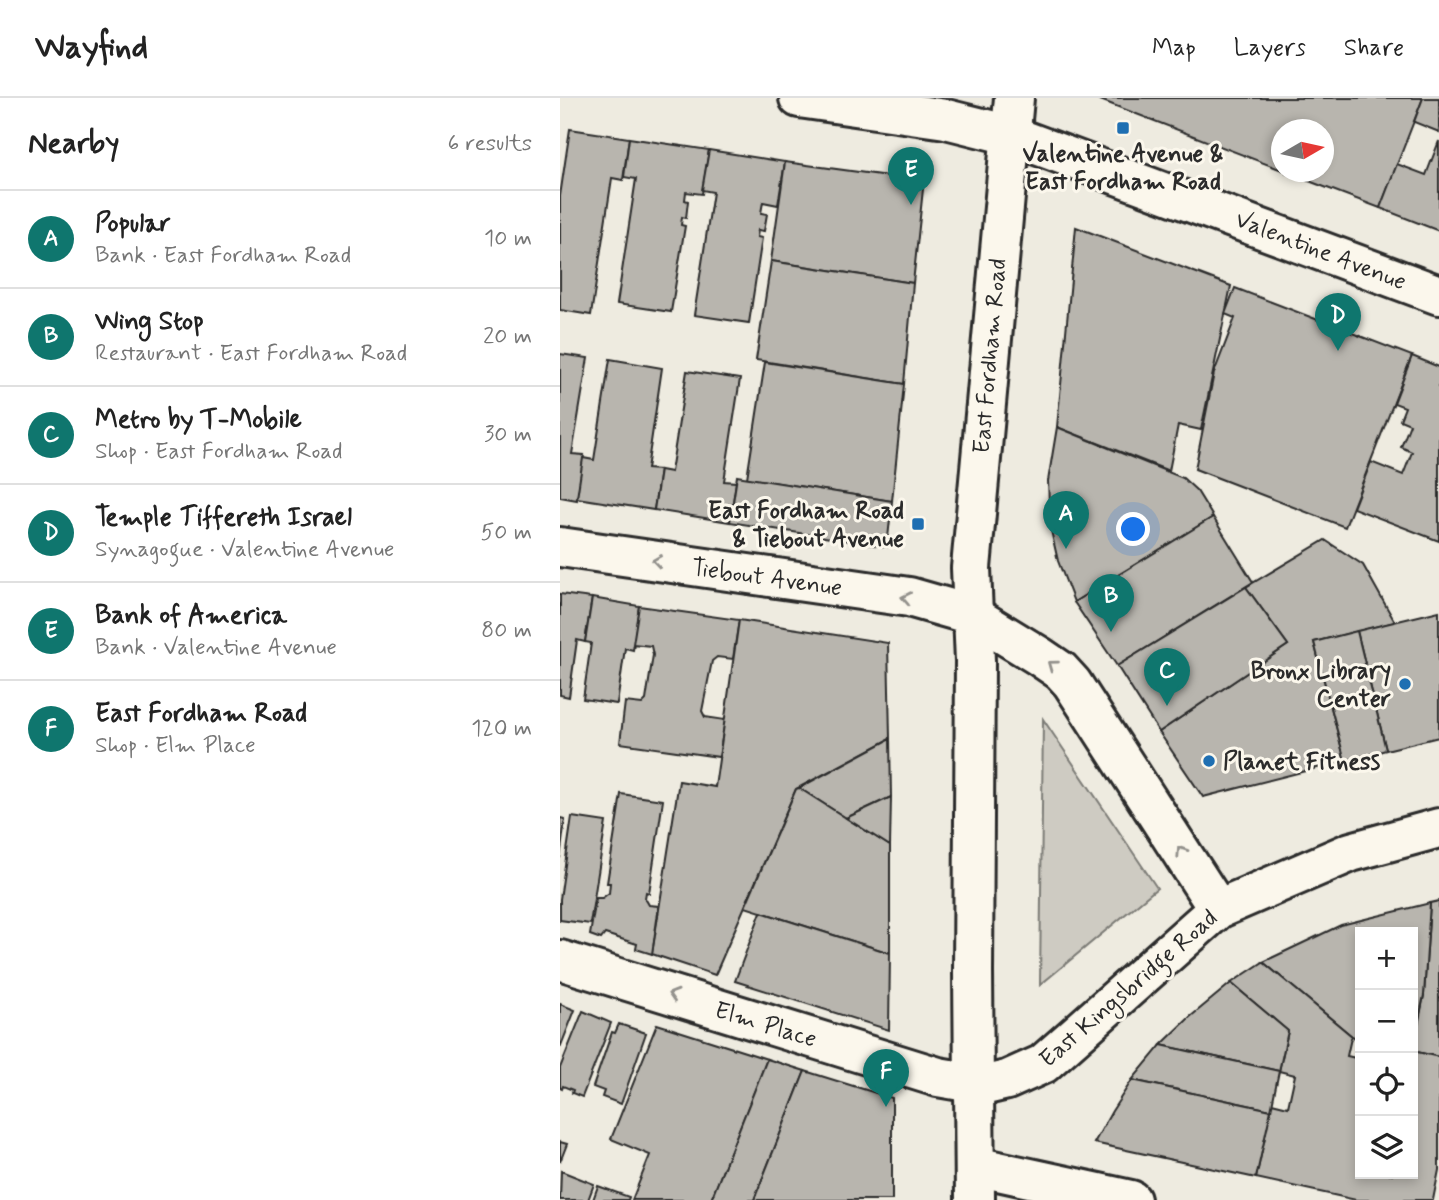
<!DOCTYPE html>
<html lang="en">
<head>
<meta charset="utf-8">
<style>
	:root { --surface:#fff; --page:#f2f2f2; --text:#222; --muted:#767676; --line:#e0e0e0; --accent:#0f766e }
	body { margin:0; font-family:Mynerve,sans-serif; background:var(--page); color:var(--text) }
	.controls { position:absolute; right:21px; bottom:21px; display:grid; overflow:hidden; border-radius:0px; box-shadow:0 4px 10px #0003 }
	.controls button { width:63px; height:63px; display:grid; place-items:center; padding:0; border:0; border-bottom:2px solid var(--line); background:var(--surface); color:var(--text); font:35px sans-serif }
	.compass { position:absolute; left:711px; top:21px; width:63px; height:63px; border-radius:50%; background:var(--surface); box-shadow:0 4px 10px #0003; rotate:81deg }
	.you { position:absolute; left:574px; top:432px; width:24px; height:24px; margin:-18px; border:5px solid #fff; border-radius:50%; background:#1a73e8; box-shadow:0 0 0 10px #1a73e833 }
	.badge { display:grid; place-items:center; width:46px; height:46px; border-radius:50%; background:var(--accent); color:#fff; font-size:23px; font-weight:700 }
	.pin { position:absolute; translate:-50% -58px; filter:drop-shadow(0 2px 4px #0008) }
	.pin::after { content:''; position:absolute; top:37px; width:24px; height:21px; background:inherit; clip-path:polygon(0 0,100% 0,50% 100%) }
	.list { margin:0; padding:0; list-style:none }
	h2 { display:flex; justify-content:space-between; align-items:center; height:91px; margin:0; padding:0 28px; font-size:30px }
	h2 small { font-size:23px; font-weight:400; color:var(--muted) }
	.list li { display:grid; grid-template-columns:46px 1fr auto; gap:21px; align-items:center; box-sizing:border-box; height:98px; padding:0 28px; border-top:2px solid var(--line) }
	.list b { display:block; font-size:26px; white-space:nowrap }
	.list p { margin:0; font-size:23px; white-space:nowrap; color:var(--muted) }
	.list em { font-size:23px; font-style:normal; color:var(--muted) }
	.icon { flex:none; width:38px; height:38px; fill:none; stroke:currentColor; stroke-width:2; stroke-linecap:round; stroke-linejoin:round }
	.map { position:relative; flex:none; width:879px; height:1102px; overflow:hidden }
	header { display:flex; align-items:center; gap:42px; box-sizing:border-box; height:98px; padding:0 35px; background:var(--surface); border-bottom:2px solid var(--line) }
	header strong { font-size:33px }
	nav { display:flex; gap:38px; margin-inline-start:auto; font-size:24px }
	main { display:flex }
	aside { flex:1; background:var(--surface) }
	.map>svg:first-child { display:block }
</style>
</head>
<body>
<header>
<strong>Wayfind</strong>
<nav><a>Map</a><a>Layers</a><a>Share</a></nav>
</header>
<main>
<aside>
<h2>Nearby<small>6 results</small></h2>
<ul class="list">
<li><span class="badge">A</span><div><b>Popular</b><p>Bank · East Fordham Road</p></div><em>10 m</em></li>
<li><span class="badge">B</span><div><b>Wing Stop</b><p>Restaurant · East Fordham Road</p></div><em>20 m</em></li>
<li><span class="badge">C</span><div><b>Metro by T-Mobile</b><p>Shop · East Fordham Road</p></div><em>30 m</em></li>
<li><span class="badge">D</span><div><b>Temple Tiffereth Israel</b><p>Synagogue · Valentine Avenue</p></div><em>50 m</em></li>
<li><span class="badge">E</span><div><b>Bank of America</b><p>Bank · Valentine Avenue</p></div><em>80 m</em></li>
<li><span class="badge">F</span><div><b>East Fordham Road</b><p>Shop · Elm Place</p></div><em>120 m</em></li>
</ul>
</aside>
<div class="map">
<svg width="879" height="1102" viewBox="0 0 879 1102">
	<rect width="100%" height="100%" fill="#eeebe0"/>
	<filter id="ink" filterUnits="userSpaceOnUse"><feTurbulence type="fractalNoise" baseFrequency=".0143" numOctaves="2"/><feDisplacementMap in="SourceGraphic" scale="14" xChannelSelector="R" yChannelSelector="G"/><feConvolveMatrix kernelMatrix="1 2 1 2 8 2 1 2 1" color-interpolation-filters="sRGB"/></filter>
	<g filter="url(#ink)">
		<path fill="#cecbc2" stroke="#7c7b76" stroke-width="2" d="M 483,621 L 597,790 L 480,887 Z"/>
		<g fill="#b8b5ae" stroke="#2b2b2b" stroke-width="2">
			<path d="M 535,0 L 863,0 L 820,110 L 725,74 L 764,74 L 764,32 L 722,32 L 722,72 Z"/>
			<path d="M 863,0 L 879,0 L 879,34 L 854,24 Z"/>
			<path d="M 10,31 L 69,40 L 63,82 L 52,80 L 31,217 L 0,212 L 0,98 Z"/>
			<path d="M 69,40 L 149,52 L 142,96 L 126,94 L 125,102 L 128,103 L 126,120 L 122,119 L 121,127 L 125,128 L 111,214 L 57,206 L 76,81 L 64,79 Z"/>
			<path d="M 879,43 L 879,133 L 820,110 L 837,66 L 866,77 Z"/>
			<path d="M 149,52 L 225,64 L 218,107 L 203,104 L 201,115 L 207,116 L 204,133 L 198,132 L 197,139 L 202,140 L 189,225 L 134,217 L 153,94 L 142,92 Z"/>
			<path d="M 225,64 L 357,82 L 363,91 L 353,185 L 211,163 Z"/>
			<path d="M 516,129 L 671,188 L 641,332 L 618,327 L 609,373 L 497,329 Z"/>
			<path d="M 211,163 L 353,185 L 344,286 L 196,262 Z"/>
			<path d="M 675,190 L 852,258 L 785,429 L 635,371 L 654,275 L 675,220 L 665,216 Z"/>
			<path d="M 0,256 L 28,260 L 12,356 L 24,357 L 17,402 L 0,399 Z"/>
			<path d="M 852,258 L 879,269 L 879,443 L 793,410 L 811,364 L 843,377 L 852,354 L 841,349 L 850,326 L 840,322 L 845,309 L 834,305 Z"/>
			<path d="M 50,261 L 102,270 L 87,371 L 100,372 L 94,412 L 17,400 L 23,360 L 34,362 Z"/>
			<path d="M 205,264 L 344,286 L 332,403 L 187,380 Z"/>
			<path d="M 127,273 L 180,281 L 164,383 L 176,384 L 170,424 L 94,412 L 100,372 L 111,374 Z"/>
			<path d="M 497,329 L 623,380 L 637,393 L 653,419 L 514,504 L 498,463 L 490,428 L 488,383 Z"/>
			<path d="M 177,378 L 332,403 L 327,449 L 170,424 Z"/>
			<path d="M 653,419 L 693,484 L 557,568 L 514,504 Z"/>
			<path d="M 765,442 L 803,467 L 835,524 L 754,544 L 785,663 L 643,699 L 599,634 L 728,547 L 686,489 Z"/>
			<path d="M 686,489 L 728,547 L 599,634 L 557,568 Z"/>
			<path d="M 0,496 L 32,500 L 25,544 L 17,542 L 9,599 L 0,597 Z"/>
			<path d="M 32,500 L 79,508 L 73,552 L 65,550 L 57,606 L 23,601 L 31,545 L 25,544 Z"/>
			<path d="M 79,508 L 179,522 L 173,561 L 157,559 L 152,563 L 142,613 L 145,619 L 165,622 L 159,659 L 60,645 L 65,604 L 82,606 L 86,602 L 93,557 L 91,548 L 73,546 Z"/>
			<path d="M 879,513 L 879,639 L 826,652 L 797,533 Z"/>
			<path d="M 179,522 L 328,545 L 330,641 L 236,691 L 155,877 L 92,856 L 119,683 L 155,689 Z"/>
			<path d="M 797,533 L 826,652 L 785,663 L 754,544 Z"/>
			<path d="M 330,641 L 331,699 L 286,720 L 239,690 Z"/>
			<path d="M 239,690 L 330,748 L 330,855 L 185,809 L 236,691 Z"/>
			<path d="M 61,696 L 103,702 L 89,795 L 86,794 L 85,800 L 89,807 L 99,808 L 92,856 L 76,851 L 77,846 L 45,836 L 41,841 L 30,837 L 36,800 L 42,800 L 49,795 L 50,785 L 47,785 Z"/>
			<path d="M 331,699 L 330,748 L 286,720 Z"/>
			<path d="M 12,719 L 46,724 L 30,826 L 0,822 L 0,801 Z"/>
			<path d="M 0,720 L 5,721 L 0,760 Z"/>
			<path d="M 879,803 L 879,959 L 853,953 L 864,897 L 870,805 Z"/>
			<path d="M 870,805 L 864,897 L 858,925 L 853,926 L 853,834 L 800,834 L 800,937 L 793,939 L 703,864 L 781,827 Z"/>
			<path d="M 201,814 L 330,855 L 329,932 L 175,883 Z"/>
			<path d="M 703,864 L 793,939 L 791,940 L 787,958 L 800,961 L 800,1076 L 853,1076 L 853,953 L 879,959 L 879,1072 L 873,1102 L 796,1102 L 696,1080 L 712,1005 L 728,1009 L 735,977 L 719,973 L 728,933 L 671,885 Z"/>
			<path d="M 671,885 L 728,933 L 719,973 L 601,947 L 630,919 Z"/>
			<path d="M 0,906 L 15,912 L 0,950 Z"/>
			<path d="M 23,913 L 51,925 L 22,999 L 12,995 L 13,992 L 3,988 L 2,991 L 0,990 L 0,970 Z"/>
			<path d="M 59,926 L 86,935 L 61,1006 L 42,999 L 44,993 L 33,989 L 52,934 L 55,935 Z"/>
			<path d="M 97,926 L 207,961 L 151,1102 L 72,1102 L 90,1057 L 51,1041 Z"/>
			<path d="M 601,947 L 719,973 L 711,1012 L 572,982 Z"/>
			<path d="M 207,961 L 245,973 L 194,1102 L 151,1102 Z"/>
			<path d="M 245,973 L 332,1000 L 332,1102 L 194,1102 Z"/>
			<path d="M 572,982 L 711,1012 L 696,1080 L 534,1045 L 552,1013 Z"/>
			<path d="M 0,1044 L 7,1046 L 0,1064 Z"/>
			<path d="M 1,1073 L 34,1086 L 28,1102 L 0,1102 Z"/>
			<path d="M 38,1088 L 69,1099 L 68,1102 L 33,1102 Z"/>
		</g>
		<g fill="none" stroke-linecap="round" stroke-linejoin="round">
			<defs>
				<g id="street">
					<path d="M 0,449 L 349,499 L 412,517 L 479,558 L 501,573 L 512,585 L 658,811"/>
					<path d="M 0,862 L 378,979 L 413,985"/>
					<path d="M 415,1068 L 571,1102"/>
				</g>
				<g id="secondary">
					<path d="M 239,0 L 386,21 L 450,37 L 879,197"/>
					<path d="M 413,985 L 430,986 L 447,982 L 483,966 L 658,811 L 791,754 L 879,730"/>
				</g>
				<path id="primary" d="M 415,1102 L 413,874 L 415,563 L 411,470 L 454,0"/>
			</defs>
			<use href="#street" stroke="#2b2b2b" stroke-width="44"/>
			<use href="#secondary" stroke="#2b2b2b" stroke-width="44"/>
			<use href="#primary" stroke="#2b2b2b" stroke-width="44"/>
			<use href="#street" stroke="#fbf7ec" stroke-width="38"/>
			<use href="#secondary" stroke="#fbf7ec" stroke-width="38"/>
			<use href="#primary" stroke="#fbf7ec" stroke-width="38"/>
		</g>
		<defs><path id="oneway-chevron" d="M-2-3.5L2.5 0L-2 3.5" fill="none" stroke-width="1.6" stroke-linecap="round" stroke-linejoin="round" transform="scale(1.75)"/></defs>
		<g stroke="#93918c">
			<use href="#oneway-chevron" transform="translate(97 463) rotate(-172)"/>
			<use href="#oneway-chevron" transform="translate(346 500) rotate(-169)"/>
			<use href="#oneway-chevron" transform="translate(492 567) rotate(-144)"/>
			<use href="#oneway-chevron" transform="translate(621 753) rotate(-123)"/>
			<use href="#oneway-chevron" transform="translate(113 897) rotate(-163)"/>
		</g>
	</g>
	<g fill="#1f6fb2" stroke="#fbf7ec" stroke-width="2.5">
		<rect x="556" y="23" width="14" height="14" rx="3.5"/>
		<rect x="351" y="419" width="14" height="14" rx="3.5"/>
		<circle cx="845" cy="586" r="7"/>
		<circle cx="649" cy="663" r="7"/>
	</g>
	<g text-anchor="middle" stroke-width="6" stroke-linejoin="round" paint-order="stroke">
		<g font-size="24" font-weight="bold" fill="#2b2b2b" stroke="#fbf7ec" text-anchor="end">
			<text x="563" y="63" text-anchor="middle">Valentine Avenue &amp;<tspan x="563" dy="28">East Fordham Road</tspan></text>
			<text x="344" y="420">East Fordham Road<tspan x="344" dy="28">&amp; Tiebout Avenue</tspan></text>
			<text x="831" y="580">Bronx Library<tspan x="831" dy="28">Center</tspan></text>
			<text x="663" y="671" text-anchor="start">Planet Fitness</text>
		</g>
		<g font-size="24" fill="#2b2b2b" stroke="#fbf7ec">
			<text transform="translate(761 152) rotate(21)" y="8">Valentine Avenue</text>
			<text transform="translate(429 258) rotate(-85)" y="8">East Fordham Road</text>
			<text transform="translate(207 479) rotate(8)" y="8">Tiebout Avenue</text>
			<text transform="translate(568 890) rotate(-41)" y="8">East Kingsbridge Road</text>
			<text transform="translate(206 926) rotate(17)" y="8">Elm Place</text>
		</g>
	</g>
</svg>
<div class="controls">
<button>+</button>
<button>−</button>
<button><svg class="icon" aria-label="locate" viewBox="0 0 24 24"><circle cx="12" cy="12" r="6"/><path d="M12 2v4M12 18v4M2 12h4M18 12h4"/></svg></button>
<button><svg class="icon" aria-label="layers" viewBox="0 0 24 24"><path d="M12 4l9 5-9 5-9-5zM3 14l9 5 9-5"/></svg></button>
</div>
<svg class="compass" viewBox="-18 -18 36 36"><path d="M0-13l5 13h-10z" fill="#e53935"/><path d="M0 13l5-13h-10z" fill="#767676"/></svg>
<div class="you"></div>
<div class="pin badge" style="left:506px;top:451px">A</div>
<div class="pin badge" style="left:551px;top:534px">B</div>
<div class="pin badge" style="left:607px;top:608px">C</div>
<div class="pin badge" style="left:778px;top:253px">D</div>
<div class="pin badge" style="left:351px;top:107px">E</div>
<div class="pin badge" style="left:326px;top:1009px">F</div>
</div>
</main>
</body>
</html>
